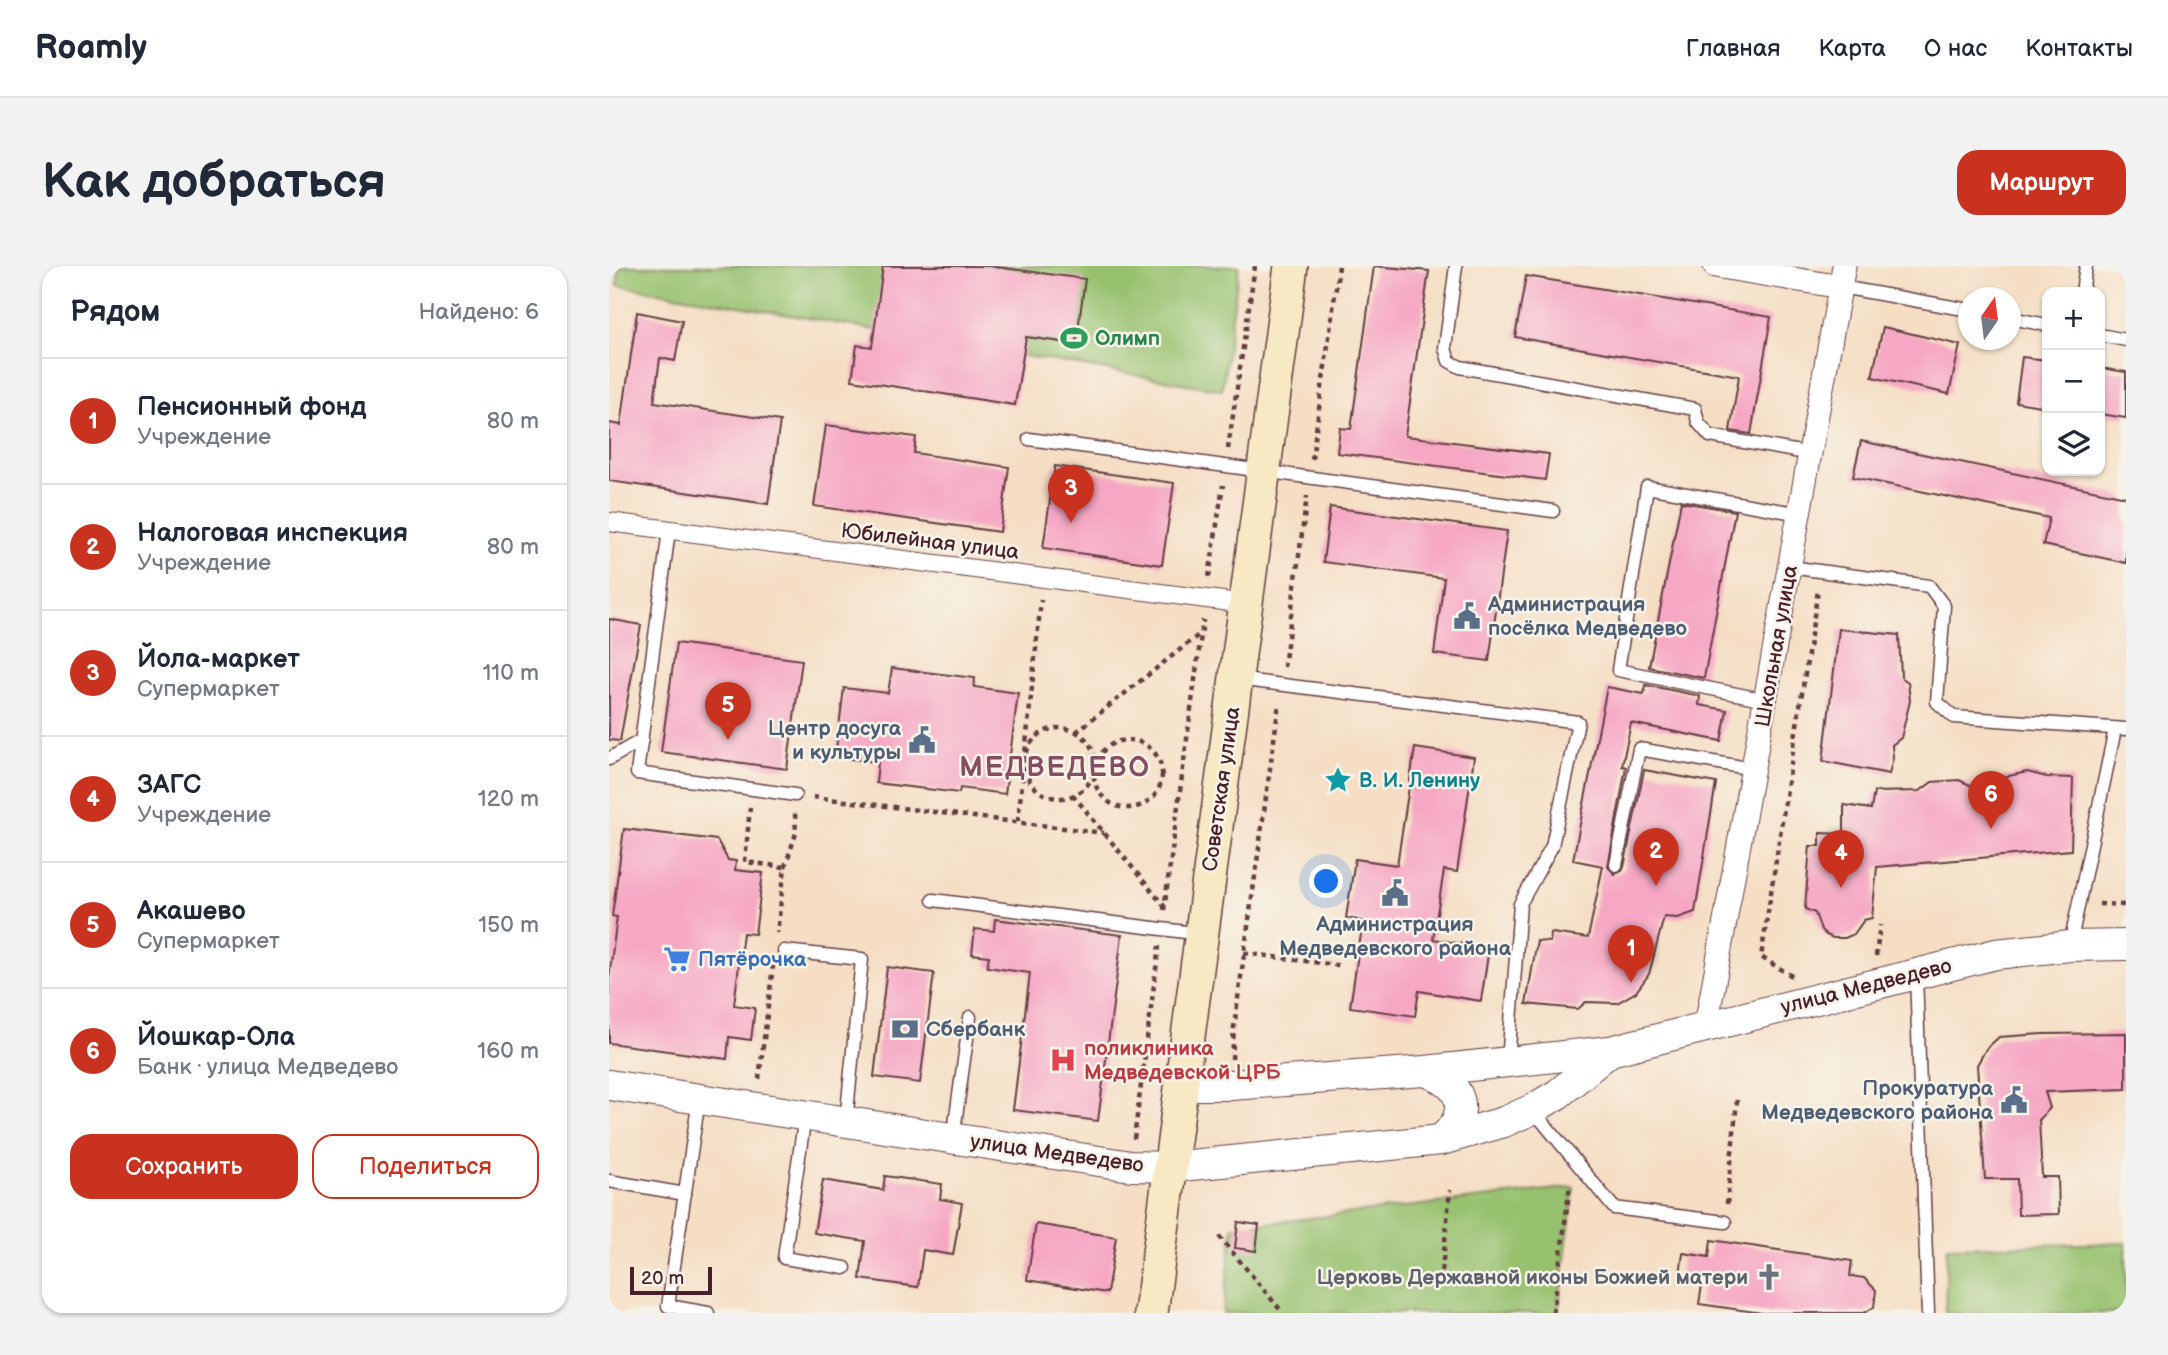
<!DOCTYPE html>
<html lang="ru">
<head>
<meta charset="utf-8">
<style>
	:root { --surface:#fff; --page:#f2f2f3; --text:#1f2937; --muted:#747a83; --line:#e0e1e3; --accent:#c8321e }
	body { margin:0; font-family:"Balsamiq Sans",sans-serif; background:var(--page); color:var(--text) }
	.controls { position:absolute; right:21px; top:21px; display:grid; overflow:hidden; border-radius:14px; box-shadow:0 2px 5px #0004 }
	.controls button { width:63px; height:63px; display:grid; place-items:center; padding:0; border:0; border-bottom:2px solid var(--line); background:var(--surface); color:var(--text); font:35px sans-serif }
	.compass { position:absolute; left:1349px; top:21px; width:63px; height:63px; border-radius:50%; background:var(--surface); box-shadow:0 2px 5px #0004; rotate:14deg }
	.scale { position:absolute; left:21px; bottom:18px; width:82px; box-sizing:border-box; padding-left:7px; border:4px solid #4a1f2b; border-top:0; font-size:19px; line-height:24px; white-space:nowrap; color:#4a1f2b; -webkit-text-stroke:5px #f7f3e8; paint-order:stroke }
	.you { position:absolute; left:718px; top:616px; width:24px; height:24px; margin:-18px; border:5px solid #fff; border-radius:50%; background:#1a73e8; box-shadow:0 0 0 10px #1a73e833 }
	.badge { display:grid; place-items:center; width:46px; height:46px; border-radius:50%; background:var(--accent); color:#fff; font-size:23px; font-weight:700 }
	.pin { position:absolute; translate:-50% -58px; filter:drop-shadow(0 2px 4px #0008) }
	.pin::after { content:''; position:absolute; top:37px; width:24px; height:21px; background:inherit; clip-path:polygon(0 0,100% 0,50% 100%) }
	.list { margin:0; padding:0; list-style:none }
	h2 { display:flex; justify-content:space-between; align-items:center; height:91px; margin:0; padding:0 28px; font-size:30px }
	h2 small { font-size:23px; font-weight:400; color:var(--muted) }
	.list li { display:grid; grid-template-columns:46px 1fr auto; gap:21px; align-items:center; box-sizing:border-box; height:126px; padding:0 28px; border-top:2px solid var(--line) }
	.list b { display:block; font-size:26px; white-space:nowrap }
	.list p { margin:0; font-size:23px; white-space:nowrap; color:var(--muted) }
	.list em { font-size:23px; font-style:normal; color:var(--muted) }
	.actions { display:flex; gap:14px; padding:21px 28px }
	.actions a { flex:1; padding:16px 0; border:2px solid var(--accent); border-radius:21px; text-align:center; font-size:24px; color:var(--accent) }
	.actions .main { background:var(--accent); color:#fff }
	.icon { flex:none; width:38px; height:38px; fill:none; stroke:currentColor; stroke-width:2; stroke-linecap:round; stroke-linejoin:round }
	.map { position:relative; flex:none; width:1517px; height:1047px; overflow:hidden; border-radius:21px }
	header { display:flex; align-items:center; gap:42px; box-sizing:border-box; height:98px; padding:0 35px; background:var(--surface); border-bottom:2px solid var(--line) }
	header strong { font-size:33px }
	nav { display:flex; gap:38px; margin-inline-start:auto; font-size:24px }
	.intro { display:flex; align-items:center; justify-content:space-between; box-sizing:border-box; height:168px; padding:0 42px }
	h1 { margin:0; font-size:49px }
	.button { padding:18px 32px; border-radius:21px; background:var(--accent); color:#fff; font-size:24px; font-weight:700 }
	main { display:flex; gap:42px; padding:0 42px }
	aside { flex:1; background:var(--surface); border-radius:21px; box-shadow:0 2px 5px #0004 }
	.map>svg:first-child { display:block }
</style>
</head>
<body>
<header>
<strong>Roamly</strong>
<nav><a>Главная</a><a>Карта</a><a>О нас</a><a>Контакты</a></nav>
</header>
<div class="intro"><h1>Как добраться</h1><a class="button">Маршрут</a></div>
<main>
<aside>
<h2>Рядом<small>Найдено: 6</small></h2>
<ul class="list">
<li><span class="badge">1</span><div><b>Пенсионный фонд</b><p>Учреждение</p></div><em>80 m</em></li>
<li><span class="badge">2</span><div><b>Налоговая инспекция</b><p>Учреждение</p></div><em>80 m</em></li>
<li><span class="badge">3</span><div><b>Йола-маркет</b><p>Супермаркет</p></div><em>110 m</em></li>
<li><span class="badge">4</span><div><b>ЗАГС</b><p>Учреждение</p></div><em>120 m</em></li>
<li><span class="badge">5</span><div><b>Акашево</b><p>Супермаркет</p></div><em>150 m</em></li>
<li><span class="badge">6</span><div><b>Йошкар-Ола</b><p>Банк · улица Медведево</p></div><em>160 m</em></li>
</ul>
<div class="actions"><a class="main">Сохранить</a><a>Поделиться</a></div>
</aside>
<div class="map">
<svg width="1517" height="1047" viewBox="0 0 1517 1047">
	<rect width="100%" height="100%" fill="#f7f3e8"/>
	<filter id="ink" filterUnits="userSpaceOnUse"><feTurbulence type="fractalNoise" baseFrequency=".0143" numOctaves="2"/><feDisplacementMap in="SourceGraphic" scale="14" xChannelSelector="R" yChannelSelector="G"/><feConvolveMatrix kernelMatrix="1 2 1 2 8 2 1 2 1" color-interpolation-filters="sRGB"/></filter>
	<filter id="wash" filterUnits="userSpaceOnUse"><feTurbulence type="fractalNoise" baseFrequency=".00686" numOctaves="4" result="noise"/><feDisplacementMap in="SourceGraphic" scale="28" xChannelSelector="R" yChannelSelector="G"/><feGaussianBlur stdDeviation="1.57" result="paint"/><feColorMatrix in="noise" values="0 0 0 0 0 0 0 0 0 0 0 0 0 0 0 0 0 1.4 0 .05"/><feComposite in="paint" operator="in"/></filter>
	<g filter="url(#wash)">
		<rect width="100%" height="100%" fill="#f5dec4"/>
		<g fill="#97c16e" stroke="#70704c" stroke-width="2">
			<path d="M 11,0 L 630,0 L 613,124 L 8,19 Z"/>
			<path d="M 965,921 L 949,1047 L 614,1047 L 624,961 Z"/>
			<path d="M 1517,977 L 1517,1047 L 1336,1047 L 1338,981 Z"/>
		</g>
		<g id="blocks">
			<g fill="#f6a7c4">
				<path d="M 274,0 L 380,0 L 476,13 L 467,78 L 417,71 L 406,139 L 243,114 L 248,79 L 263,81 Z"/>
				<path d="M 765,0 L 820,5 L 796,170 L 940,188 L 936,214 L 728,187 L 731,162 L 742,163 Z"/>
				<path d="M 917,10 L 1162,51 L 1142,168 L 1121,165 L 1130,110 L 906,71 Z"/>
				<path d="M 28,46 L 73,55 L 66,95 L 51,92 L 45,136 L 171,155 L 159,238 L 0,215 L 0,157 L 12,159 Z"/>
				<path d="M 1274,61 L 1351,79 L 1340,128 L 1263,111 Z"/>
				<path d="M 1413,91 L 1438,94 L 1438,141 L 1407,136 Z"/>
				<path d="M 1491,102 L 1517,106 L 1517,152 L 1491,148 Z"/>
				<path d="M 217,159 L 307,171 L 305,187 L 400,201 L 391,266 L 205,240 Z"/>
				<path d="M 1252,175 L 1517,231 L 1517,297 L 1434,279 L 1440,252 L 1244,211 Z"/>
				<path d="M 446,200 L 565,217 L 553,299 L 434,282 Z"/>
				<path d="M 1072,236 L 1126,245 L 1095,412 L 1040,401 Z"/>
				<path d="M 721,241 L 898,265 L 880,395 L 825,388 L 835,312 L 714,296 Z"/>
				<path d="M 0,353 L 32,359 L 11,475 L 0,474 Z"/>
				<path d="M 1230,363 L 1290,369 L 1292,411 L 1299,416 L 1301,435 L 1292,472 L 1283,479 L 1284,492 L 1280,508 L 1214,495 Z"/>
				<path d="M 67,377 L 193,394 L 178,503 L 52,486 Z"/>
				<path d="M 283,402 L 366,412 L 365,421 L 409,427 L 396,528 L 351,522 L 350,527 L 267,517 L 269,496 L 226,491 L 235,422 L 279,427 Z"/>
				<path d="M 1037,419 L 1091,430 L 1090,439 L 1118,444 L 1112,475 L 1022,457 L 1013,500 L 1017,501 L 999,601 L 1006,608 L 1013,605 L 1015,601 L 1035,504 L 1107,517 L 1086,646 L 1069,652 L 1055,651 L 1040,708 L 1027,726 L 1008,737 L 977,736 L 969,743 L 917,738 L 928,675 L 941,676 L 942,667 L 979,672 L 994,600 L 964,594 L 998,421 L 1035,428 Z"/>
				<path d="M 806,482 L 865,491 L 848,606 L 835,604 L 824,673 L 880,682 L 872,735 L 810,725 L 806,750 L 741,741 L 754,655 L 737,652 L 746,593 L 788,599 Z"/>
				<path d="M 1418,506 L 1438,511 L 1464,512 L 1462,584 L 1268,601 L 1263,652 L 1255,654 L 1245,668 L 1236,672 L 1224,672 L 1217,669 L 1212,664 L 1206,647 L 1196,643 L 1201,580 L 1211,580 L 1211,567 L 1235,568 L 1235,539 L 1262,543 L 1265,526 L 1311,525 L 1323,516 L 1350,514 L 1370,523 L 1384,523 L 1395,511 Z"/>
				<path d="M 15,563 L 108,574 L 119,594 L 127,595 L 126,604 L 154,607 L 146,668 L 134,667 L 125,739 L 146,742 L 142,774 L 120,771 L 118,793 L 0,777 L 0,712 L 8,651 L 3,650 Z"/>
				<path d="M 386,653 L 513,669 L 489,855 L 404,844 L 421,707 L 378,701 L 380,690 L 363,688 L 366,663 L 385,665 Z"/>
				<path d="M 278,701 L 325,707 L 311,817 L 265,811 Z"/>
				<path d="M 1434,768 L 1517,767 L 1517,823 L 1436,826 L 1441,842 L 1430,854 L 1433,911 L 1449,911 L 1450,948 L 1409,949 L 1408,913 L 1376,913 L 1368,799 L 1377,783 L 1390,771 Z"/>
				<path d="M 276,910 L 333,918 L 331,933 L 353,937 L 344,989 L 314,984 L 309,1021 L 251,1013 L 256,975 L 205,967 L 214,914 L 274,924 Z"/>
				<path d="M 629,956 L 650,959 L 647,985 L 626,982 Z"/>
				<path d="M 427,958 L 507,971 L 498,1027 L 418,1014 Z"/>
				<path d="M 1102,974 L 1243,995 L 1241,1010 L 1255,1012 L 1267,1024 L 1265,1041 L 1255,1047 L 1153,1047 L 1090,1038 L 1093,1019 L 1070,1016 L 1074,987 L 1100,991 Z"/>
			</g>
		</g>
	</g>
	<g filter="url(#ink)">
		<use href="#blocks" fill-opacity="0" stroke="#643c42" stroke-width="2"/>
		<g fill="none" stroke-linecap="round" stroke-linejoin="round">
			<defs>
				<g id="service">
					<path d="M 847,0 L 836,82 L 840,95 L 851,101 L 1086,143 L 1089,156 L 1101,170 L 1202,188"/>
					<path d="M 1232,21 L 1360,44"/>
					<path d="M 1473,26 L 1477,0"/>
					<path d="M 1402,52 L 1438,59"/>
					<path d="M 1491,69 L 1517,74"/>
					<path d="M 420,173 L 944,245"/>
					<path d="M 60,264 L 28,507 L 186,529"/>
					<path d="M 1181,301 L 1320,320 L 1335,340 L 1328,436 L 1345,451 L 1517,463"/>
					<path d="M 627,413 L 969,456 L 943,580 L 911,638 L 899,796"/>
					<path d="M 1157,434 L 1009,404 L 1038,221 L 1191,248"/>
					<path d="M 0,493 L 33,474"/>
					<path d="M 1007,599 L 1030,483 L 1144,503"/>
					<path d="M 324,634 L 592,668"/>
					<path d="M 1461,679 L 1506,463"/>
					<path d="M 175,685 L 253,693 L 237,856"/>
					<path d="M 1307,708 L 1319,1047"/>
					<path d="M 90,833 L 59,1040 L 99,1047"/>
					<path d="M 924,844 L 1005,942 L 1116,956"/>
					<path d="M 196,850 L 175,992 L 236,1002"/>
					<path d="M 344,872 L 361,751"/>
					<path d="M 0,915 L 76,928"/>
				</g>
				<path id="pedestrian" d="M 0,256 L 637,338"/>
				<g id="minor">
					<path d="M 1106,0 L 1232,21"/>
					<path d="M 1097,760 L 1235,0"/>
				</g>
				<g id="tertiary">
					<path d="M 816,805 C 854,819 864,845 832,874"/>
					<path d="M 0,819 L 522,900 L 562,901 L 832,874 L 895,856 L 924,843 L 949,828 L 1001,785"/>
					<path d="M 572,819 L 622,819 L 816,805 L 1001,785 L 1387,688 L 1461,680 L 1517,679"/>
				</g>
				<path id="secondary" d="M 542,1047 L 682,0"/>
			</defs>
			<use href="#service" stroke="#643c42" stroke-width="15"/>
			<use href="#pedestrian" stroke="#643c42" stroke-width="20"/>
			<use href="#minor" stroke="#643c42" stroke-width="25"/>
			<use href="#tertiary" stroke="#643c42" stroke-width="32"/>
			<use href="#secondary" stroke="#643c42" stroke-width="36"/>
			<g stroke="#643c42" stroke-width="4.5" stroke-dasharray="5 5" stroke-linecap="butt">
				<path d="M 619,183 L 646,0"/>
				<path d="M 703,193 L 730,0"/>
				<path d="M 600,311 L 614,219"/>
				<path d="M 675,401 L 698,230"/>
				<circle cx="451" cy="497" r="35"/>
				<path d="M 467,466 L 592,367"/>
				<circle cx="519" cy="508" r="34"/>
				<path d="M 464,529 L 555,640"/>
				<path d="M 204,531 L 495,567"/>
				<path d="M 141,541 L 136,596 L 176,601 L 168,667"/>
				<path d="M 409,555 L 432,334"/>
				<path d="M 176,601 L 187,567 L 186,547"/>
				<path d="M 1490,638 L 1517,639"/>
				<path d="M 555,644 L 594,354"/>
				<path d="M 635,687 L 734,700"/>
				<path d="M 1267,690 L 1271,659"/>
				<path d="M 1183,710 L 1152,691 L 1209,324"/>
				<path d="M 623,793 L 625,761 L 670,438"/>
				<path d="M 150,813 L 164,700"/>
				<path d="M 525,873 L 550,680"/>
				<path d="M 1118,938 L 1128,834"/>
				<path d="M 610,970 L 674,1047"/>
				<path d="M 832,1015 L 841,924"/>
				<path d="M 944,1047 L 961,919"/>
			</g>
			<use href="#service" stroke="#fff" stroke-width="12"/>
			<use href="#pedestrian" stroke="#fff" stroke-width="18"/>
			<use href="#minor" stroke="#fff" stroke-width="23"/>
			<use href="#tertiary" stroke="#fff" stroke-width="30"/>
			<use href="#secondary" stroke="#f6e9c3" stroke-width="33"/>
		</g>
	</g>
	<defs>
		<symbol id="stadium-bare" viewBox="-9 -9 18 18"><path d="M0-5a6.5 5 0 1 0 0 10a6.5 5 0 1 0 0-10ZM-3.5-1.8h7v3.6h-7Z" fill="#2e9e5b" stroke="#f7f3e8" stroke-width="2.5" paint-order="stroke"/></symbol>
		<symbol id="civic-bare" viewBox="-9 -9 18 18"><path d="M-.6-6.5H3V-4.5H.6V-3L4-1V1h2V6H-6V1h2V-1L-.6-3ZM-1.2 2.5V6h2.4V2.5Z" fill="#5c6f8a" stroke="#f7f3e8" stroke-width="2.5" paint-order="stroke"/></symbol>
		<symbol id="sight-bare" viewBox="-9 -9 18 18"><path d="M0-6L1.8-2.2L6-1.7L2.9 1.2L3.7 5.4L0 3.3L-3.7 5.4L-2.9 1.2L-6-1.7L-1.8-2.2Z" fill="#0f9aa8" stroke="#f7f3e8" stroke-width="2.5" paint-order="stroke"/></symbol>
		<symbol id="supermarket-bare" viewBox="-9 -9 18 18"><path d="M-6-5.5h2.5l.6 2H6L4.5 2H-2.5L-4.4-4H-6ZM-1.5 3.2a1.3 1.3 0 1 0 .1 0ZM3 3.2a1.3 1.3 0 1 0 .1 0Z" fill="#3f7fe0" stroke="#f7f3e8" stroke-width="2.5" paint-order="stroke"/></symbol>
		<symbol id="bank-bare" viewBox="-9 -9 18 18"><path d="M-6-4H6V4H-6ZM0-2.3a2.3 2.3 0 1 0 0 4.6a2.3 2.3 0 1 0 0-4.6Z" fill="#5c6f8a" stroke="#f7f3e8" stroke-width="2.5" paint-order="stroke"/></symbol>
		<symbol id="hospital-bare" viewBox="-9 -9 18 18"><path d="M-5-5h3v3.5h4V-5h3V5h-3V1.5h-4V5h-3Z" fill="#e0444e" stroke="#f7f3e8" stroke-width="2.5" paint-order="stroke"/></symbol>
		<symbol id="church-bare" viewBox="-9 -9 18 18"><path d="M-1.2-6h2.4v3.5h3.3v2.4h-3.3V6h-2.4V-.1h-3.3v-2.4h3.3Z" fill="#6b7280" stroke="#f7f3e8" stroke-width="2.5" paint-order="stroke"/></symbol>
	</defs>
	<g fill-rule="evenodd">
		<use href="#stadium-bare" x="446" y="53" width="38" height="38"/>
		<use href="#civic-bare" x="839" y="331" width="38" height="38"/>
		<use href="#civic-bare" x="294" y="455" width="38" height="38"/>
		<use href="#sight-bare" x="710" y="495" width="38" height="38"/>
		<use href="#civic-bare" x="767" y="608" width="38" height="38"/>
		<use href="#supermarket-bare" x="49" y="674" width="38" height="38"/>
		<use href="#bank-bare" x="277" y="744" width="38" height="38"/>
		<use href="#hospital-bare" x="435" y="775" width="38" height="38"/>
		<use href="#civic-bare" x="1386" y="815" width="38" height="38"/>
		<use href="#church-bare" x="1141" y="992" width="38" height="38"/>
	</g>
	<g text-anchor="middle" stroke-width="5" stroke-linejoin="round" paint-order="stroke">
		<g font-size="21" font-weight="bold" fill="#27864d" stroke="#f7f3e8" text-anchor="start">
			<text x="486" y="79">Олимп</text>
		</g>
		<g font-size="21" fill="#4a1f2b" stroke="#f7f3e8">
			<text transform="translate(321 275) rotate(7)" y="7">Юбилейная улица</text>
			<text transform="translate(1167 380) rotate(-80)" y="7">Школьная улица</text>
			<text transform="translate(612 523) rotate(-82)" y="7">Советская улица</text>
			<text transform="translate(1257 720) rotate(-14)" y="7">улица Медведево</text>
			<text transform="translate(448 887) rotate(8)" y="7">улица Медведево</text>
		</g>
		<g font-size="21" font-weight="bold" fill="#4e5e75" stroke="#f7f3e8" text-anchor="start">
			<text x="879" y="345">Администрация<tspan x="879" dy="24">посёлка Медведево</tspan></text>
			<text x="292" y="469" text-anchor="end">Центр досуга<tspan x="292" dy="24">и культуры</tspan></text>
			<text x="786" y="665" text-anchor="middle">Администрация<tspan x="786" dy="24">Медведевского района</tspan></text>
			<text x="317" y="770">Сбербанк</text>
			<text x="1384" y="829" text-anchor="end">Прокуратура<tspan x="1384" dy="24">Медведевского района</tspan></text>
		</g>
		<g font-size="21" font-weight="bold" fill="#0d838f" stroke="#f7f3e8" text-anchor="start">
			<text x="750" y="521">В. И. Ленину</text>
		</g>
		<g font-size="21" font-weight="bold" fill="#366cbe" stroke="#f7f3e8" text-anchor="start">
			<text x="89" y="700">Пятёрочка</text>
		</g>
		<g font-size="21" font-weight="bold" fill="#be3a42" stroke="#f7f3e8" text-anchor="start">
			<text x="475" y="789">поликлиника<tspan x="475" dy="24">Медведевской ЦРБ</tspan></text>
		</g>
		<g font-size="21" font-weight="bold" fill="#5b616d" stroke="#f7f3e8" text-anchor="end">
			<text x="1139" y="1018">Церковь Державной иконы Божией матери</text>
		</g>
		<g font-size="28" font-weight="bold" letter-spacing="2" fill="#864f61" stroke="#f7f3e8">
			<text x="446" y="510">МЕДВЕДЕВО</text>
		</g>
	</g>
</svg>
<div class="controls">
<button>+</button>
<button>−</button>
<button><svg class="icon" aria-label="layers" viewBox="0 0 24 24"><path d="M12 4l9 5-9 5-9-5zM3 14l9 5 9-5"/></svg></button>
</div>
<svg class="compass" viewBox="-18 -18 36 36"><path d="M0-13l5 13h-10z" fill="#e53935"/><path d="M0 13l5-13h-10z" fill="#747a83"/></svg>
<div class="scale">20 m</div>
<div class="you"></div>
<div class="pin badge" style="left:1022px;top:717px">1</div>
<div class="pin badge" style="left:1047px;top:620px">2</div>
<div class="pin badge" style="left:462px;top:257px">3</div>
<div class="pin badge" style="left:1232px;top:622px">4</div>
<div class="pin badge" style="left:119px;top:474px">5</div>
<div class="pin badge" style="left:1382px;top:563px">6</div>
</div>
</main>
</body>
</html>
